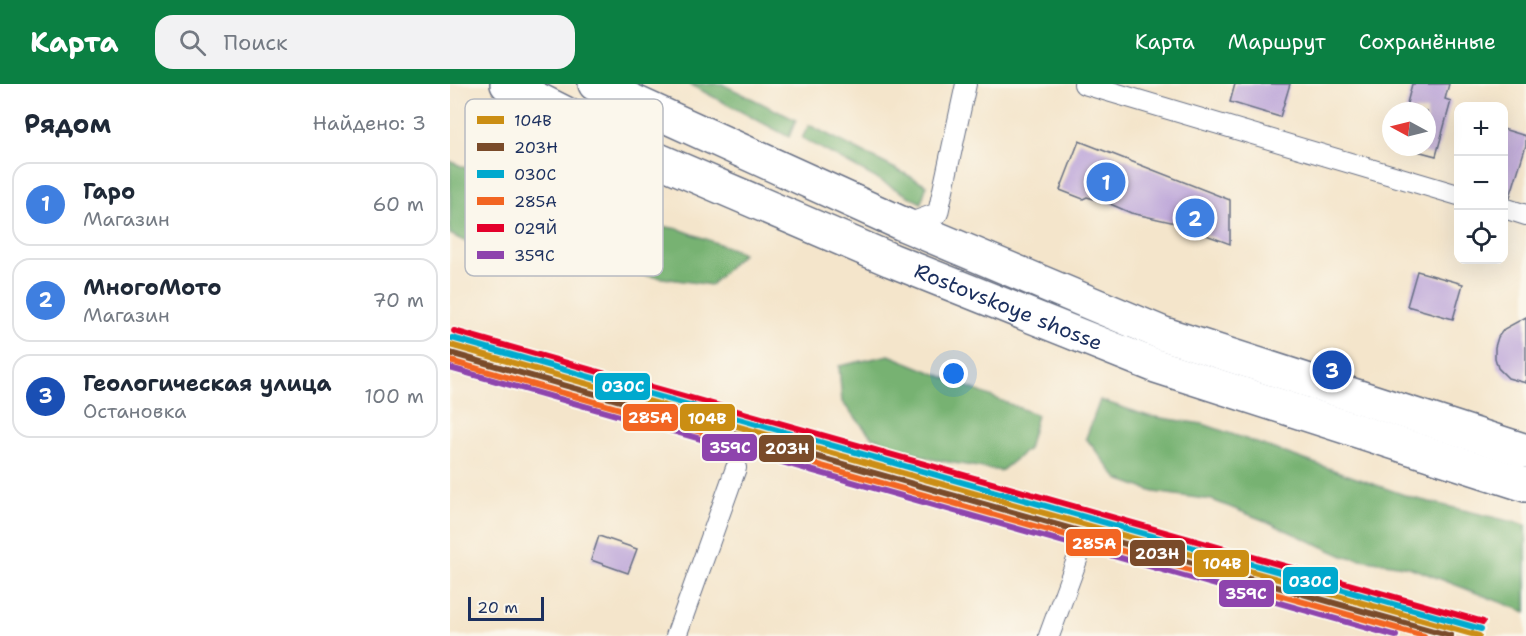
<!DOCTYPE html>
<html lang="ru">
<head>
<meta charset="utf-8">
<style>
	:root { --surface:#fff; --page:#f2f2f3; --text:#1f2937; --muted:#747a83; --line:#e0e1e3; --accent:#0b8043 }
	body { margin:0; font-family:"Shantell Sans",sans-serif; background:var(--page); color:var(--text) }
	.controls { position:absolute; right:18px; top:18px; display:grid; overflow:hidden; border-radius:12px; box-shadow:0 6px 24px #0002 }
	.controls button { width:54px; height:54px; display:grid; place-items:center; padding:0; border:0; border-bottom:2px solid var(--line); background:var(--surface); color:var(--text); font:30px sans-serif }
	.compass { position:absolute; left:932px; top:18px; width:54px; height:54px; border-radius:50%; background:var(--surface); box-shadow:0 6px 24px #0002; rotate:277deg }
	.scale { position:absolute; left:18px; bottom:15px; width:76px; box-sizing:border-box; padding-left:6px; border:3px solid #1b2f5e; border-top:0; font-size:16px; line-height:21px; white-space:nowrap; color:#1b2f5e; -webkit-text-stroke:4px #fbf7ec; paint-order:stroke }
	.you { position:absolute; left:504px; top:290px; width:21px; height:21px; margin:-15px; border:4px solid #fff; border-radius:50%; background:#1a73e8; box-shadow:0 0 0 9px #1a73e833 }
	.badge { display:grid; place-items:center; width:39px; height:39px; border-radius:50%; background:var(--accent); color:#fff; font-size:20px; font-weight:700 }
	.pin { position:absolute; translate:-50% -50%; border:3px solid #fff; box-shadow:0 2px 6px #0006 }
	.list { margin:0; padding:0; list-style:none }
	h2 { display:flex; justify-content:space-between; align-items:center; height:78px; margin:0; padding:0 24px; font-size:26px }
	h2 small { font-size:20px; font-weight:400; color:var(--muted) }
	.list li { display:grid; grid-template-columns:39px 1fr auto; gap:18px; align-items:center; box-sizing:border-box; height:84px; margin:0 12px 12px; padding:0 12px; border:2px solid var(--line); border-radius:18px }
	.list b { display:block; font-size:22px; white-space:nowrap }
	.list p { margin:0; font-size:20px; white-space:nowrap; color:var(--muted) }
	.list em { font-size:20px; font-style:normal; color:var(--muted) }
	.icon { flex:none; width:33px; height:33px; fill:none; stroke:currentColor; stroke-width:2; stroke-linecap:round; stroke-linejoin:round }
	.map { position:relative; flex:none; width:1076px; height:552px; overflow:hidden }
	header { display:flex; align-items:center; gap:36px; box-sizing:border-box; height:84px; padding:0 30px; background:var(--accent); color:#fff }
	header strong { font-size:28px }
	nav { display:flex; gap:33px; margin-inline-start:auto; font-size:21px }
	.search { width:420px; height:54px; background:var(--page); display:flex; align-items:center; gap:15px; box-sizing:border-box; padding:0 21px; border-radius:18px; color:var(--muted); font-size:22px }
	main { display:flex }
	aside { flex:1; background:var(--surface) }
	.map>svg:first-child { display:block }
</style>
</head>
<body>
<header>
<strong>Карта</strong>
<div class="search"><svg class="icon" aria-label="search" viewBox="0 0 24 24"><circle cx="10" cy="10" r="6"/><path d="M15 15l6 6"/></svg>Поиск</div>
<nav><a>Карта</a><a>Маршрут</a><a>Сохранённые</a></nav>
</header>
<main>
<aside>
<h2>Рядом<small>Найдено: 3</small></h2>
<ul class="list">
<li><span class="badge" style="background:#3f7fe0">1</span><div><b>Гаро</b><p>Магазин</p></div><em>60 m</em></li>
<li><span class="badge" style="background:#3f7fe0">2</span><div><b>МногоМото</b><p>Магазин</p></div><em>70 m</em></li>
<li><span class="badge" style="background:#1a4fb4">3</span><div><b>Геологическая улица</b><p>Остановка</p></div><em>100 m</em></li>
</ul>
</aside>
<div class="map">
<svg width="1076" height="552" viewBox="0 0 1076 552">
	<rect width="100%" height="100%" fill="#fbf7ec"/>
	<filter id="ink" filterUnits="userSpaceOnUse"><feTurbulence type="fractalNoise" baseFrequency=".0167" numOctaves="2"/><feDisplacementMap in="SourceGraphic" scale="12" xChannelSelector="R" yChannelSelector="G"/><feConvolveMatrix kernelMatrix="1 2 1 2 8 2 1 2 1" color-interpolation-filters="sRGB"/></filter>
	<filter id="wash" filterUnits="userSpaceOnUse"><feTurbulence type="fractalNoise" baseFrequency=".008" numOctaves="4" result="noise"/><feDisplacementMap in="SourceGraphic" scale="24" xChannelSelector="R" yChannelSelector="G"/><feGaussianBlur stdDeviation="1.35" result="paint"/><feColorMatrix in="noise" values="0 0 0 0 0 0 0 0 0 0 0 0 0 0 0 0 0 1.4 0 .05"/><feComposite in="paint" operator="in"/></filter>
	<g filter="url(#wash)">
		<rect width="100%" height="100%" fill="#f4e5cb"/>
		<g fill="#77b272" stroke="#497068" stroke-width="1.5">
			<path d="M 239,0 L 272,0 L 346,36 L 339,53 Z"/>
			<path d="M 359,41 L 477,101 L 471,119 L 352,54 Z"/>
			<path d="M 0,77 L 42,96 L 110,106 L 167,135 L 229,145 L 293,169 L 261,201 L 81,175 L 32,166 L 0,150 Z"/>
			<path d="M 439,271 L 587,331 L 578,365 L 551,387 L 481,375 L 422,353 L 392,318 L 389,282 Z"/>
			<path d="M 650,316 L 698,332 L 753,340 L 963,414 L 1076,441 L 1076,528 L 959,483 L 893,472 L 818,438 L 762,416 L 704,408 L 668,395 L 636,354 Z"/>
		</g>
		<g id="blocks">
			<g fill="#bea7d9">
				<path d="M 785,0 L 840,0 L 830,33 L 780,18 Z"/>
				<path d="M 962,0 L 999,0 L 995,15 L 1001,17 L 986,72 L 952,63 L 977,63 L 977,27 L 955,27 Z"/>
				<path d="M 1053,45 L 1076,52 L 1076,61 L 1060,113 L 1053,112 Z"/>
				<path d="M 629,57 L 780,116 L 780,160 L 748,148 L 748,144 L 681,129 L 658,119 L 637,113 L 633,115 L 610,106 Z"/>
				<path d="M 967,187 L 1013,200 L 1003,235 L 957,222 Z"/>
				<path d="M 1076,233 L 1076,299 L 1058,294 L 1048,284 L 1045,274 L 1045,263 L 1048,253 L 1054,245 Z"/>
				<path d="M 149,452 L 187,465 L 178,489 L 141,476 Z"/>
			</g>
		</g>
	</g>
	<g filter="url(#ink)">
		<use href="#blocks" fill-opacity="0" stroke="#676f84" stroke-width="1.5"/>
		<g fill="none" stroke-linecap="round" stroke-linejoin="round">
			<defs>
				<g id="minor">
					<path d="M 634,0 L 1008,111"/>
					<path d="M 1054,124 L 1076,131"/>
					<path d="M 455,141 L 488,129 L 516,0"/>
					<path d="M 226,552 L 286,384"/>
					<path d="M 599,552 L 628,473"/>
				</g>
				<g id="trunk">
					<path id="s1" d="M 57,0 L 206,75 L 441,176 L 706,282 L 1076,401"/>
					<path d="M 145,0 L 455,141 L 714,250 L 1076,367"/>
				</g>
			</defs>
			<use href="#minor" stroke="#676f84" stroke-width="22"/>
			<use href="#trunk" stroke="#676f84" stroke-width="36"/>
			<use href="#minor" stroke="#fff" stroke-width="20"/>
			<use href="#trunk" stroke="#fff" stroke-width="33"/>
			<defs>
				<path id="rail-1" d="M 0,261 L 1029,552"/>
				<path id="rail-2" d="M 0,269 L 1001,552"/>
				<path id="rail-3" d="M 2,254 L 1031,545"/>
				<path id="rail-4" d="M 0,277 L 974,552"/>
				<path id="rail-5" d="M 4,247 L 1033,538"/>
				<path id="rail-6" d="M 0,284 L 946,552"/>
			</defs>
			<use href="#rail-1" stroke="#fbf7ec" stroke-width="10"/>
			<use href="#rail-2" stroke="#fbf7ec" stroke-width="10"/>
			<use href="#rail-3" stroke="#fbf7ec" stroke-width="10"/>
			<use href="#rail-4" stroke="#fbf7ec" stroke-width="10"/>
			<use href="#rail-5" stroke="#fbf7ec" stroke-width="10"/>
			<use href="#rail-6" stroke="#fbf7ec" stroke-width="10"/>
			<use href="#rail-1" stroke="#cb8e13" stroke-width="6"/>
			<use href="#rail-2" stroke="#7a4b2a" stroke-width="6"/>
			<use href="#rail-3" stroke="#00a9ce" stroke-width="6"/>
			<use href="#rail-4" stroke="#f26522" stroke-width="6"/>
			<use href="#rail-5" stroke="#e4002b" stroke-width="6"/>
			<use href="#rail-6" stroke="#8e44ad" stroke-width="6"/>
		</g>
	</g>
	<g text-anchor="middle" stroke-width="5" stroke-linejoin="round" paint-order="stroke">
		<g font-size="21" fill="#1b2f5e" stroke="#fbf7ec">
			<text dy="7" stroke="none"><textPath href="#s1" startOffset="549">Rostovskoye shosse</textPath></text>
		</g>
	</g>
	<rect x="15" y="15" width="198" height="177" rx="9" fill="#fbf7ec" stroke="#b8bbc1" stroke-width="1.5"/>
	<rect x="27" y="32" width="27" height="8" fill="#cb8e13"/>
	<rect x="27" y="59" width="27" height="8" fill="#7a4b2a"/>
	<rect x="27" y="86" width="27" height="8" fill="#00a9ce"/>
	<rect x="27" y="113" width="27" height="8" fill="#f26522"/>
	<rect x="27" y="140" width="27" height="8" fill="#e4002b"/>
	<rect x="27" y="167" width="27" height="8" fill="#8e44ad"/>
	<g font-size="16" fill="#1b2f5e">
		<text x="64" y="42">104В</text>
		<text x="64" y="69">203Н</text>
		<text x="64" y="96">030C</text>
		<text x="64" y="123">285А</text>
		<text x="64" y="150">029Й</text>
		<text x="64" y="177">359С</text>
	</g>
	<g stroke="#fbf7ec" stroke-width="2">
		<rect x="144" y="288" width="57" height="29" rx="6" fill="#00a9ce"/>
		<rect x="172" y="319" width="57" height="29" rx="6" fill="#f26522"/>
		<rect x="229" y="319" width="57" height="29" rx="6" fill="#cb8e13"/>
		<rect x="251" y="349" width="57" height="29" rx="6" fill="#8e44ad"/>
		<rect x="308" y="350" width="57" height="29" rx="6" fill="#7a4b2a"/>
		<rect x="615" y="444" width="57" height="29" rx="6" fill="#f26522"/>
		<rect x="679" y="455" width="57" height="28" rx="6" fill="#7a4b2a"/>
		<rect x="743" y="465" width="57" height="29" rx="6" fill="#cb8e13"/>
		<rect x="832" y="482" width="57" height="29" rx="6" fill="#00a9ce"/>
		<rect x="768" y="495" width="57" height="29" rx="6" fill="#8e44ad"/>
	</g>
	<g font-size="16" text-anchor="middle" font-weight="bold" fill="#fff">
		<text x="173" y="308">030C</text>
		<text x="200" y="339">285А</text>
		<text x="257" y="340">104В</text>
		<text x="280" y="369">359С</text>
		<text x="337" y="370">203Н</text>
		<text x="644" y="465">285А</text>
		<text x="707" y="475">203Н</text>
		<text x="772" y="485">104В</text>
		<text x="860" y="503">030C</text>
		<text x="796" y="515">359С</text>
	</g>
</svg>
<div class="controls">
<button>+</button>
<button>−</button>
<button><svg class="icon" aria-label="locate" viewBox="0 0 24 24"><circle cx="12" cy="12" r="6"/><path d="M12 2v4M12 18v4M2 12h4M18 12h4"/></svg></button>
</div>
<svg class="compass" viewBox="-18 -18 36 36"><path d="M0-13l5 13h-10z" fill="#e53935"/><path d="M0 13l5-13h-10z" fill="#747a83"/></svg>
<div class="scale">20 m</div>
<div class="you"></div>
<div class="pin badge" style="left:656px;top:98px;background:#3f7fe0">1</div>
<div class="pin badge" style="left:745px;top:134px;background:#3f7fe0">2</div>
<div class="pin badge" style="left:882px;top:286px;background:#1a4fb4">3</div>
</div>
</main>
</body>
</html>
